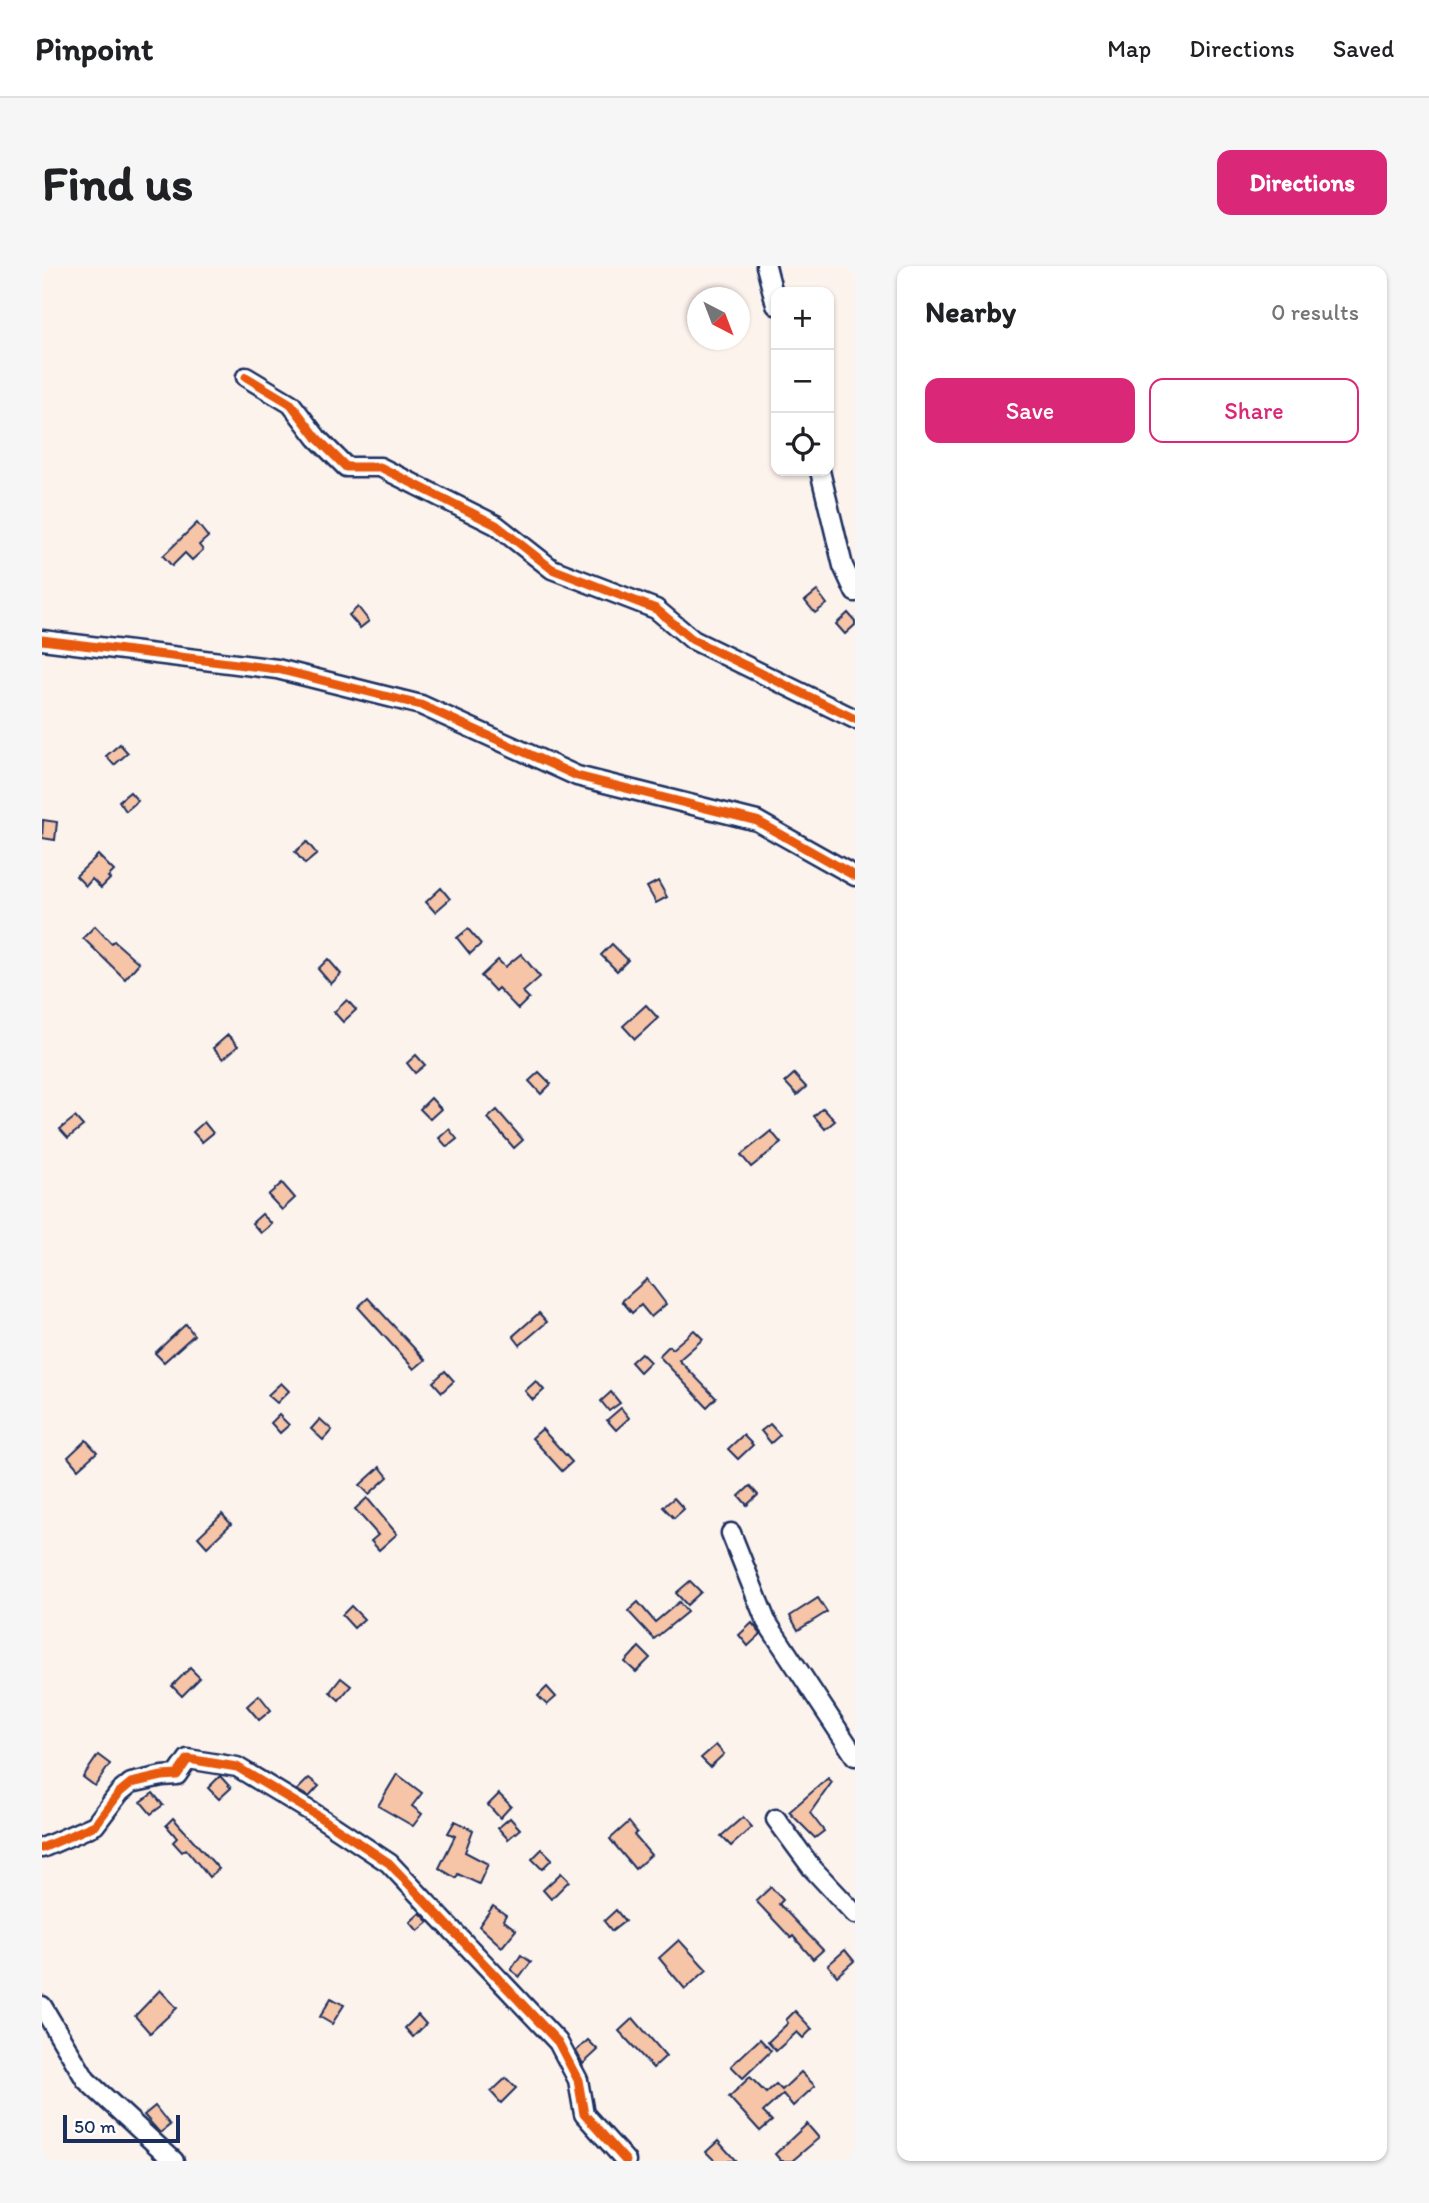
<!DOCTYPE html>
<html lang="en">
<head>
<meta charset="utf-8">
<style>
	:root { --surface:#fff; --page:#f6f6f6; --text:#202124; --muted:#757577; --line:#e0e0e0; --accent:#db2777 }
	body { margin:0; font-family:Itim,sans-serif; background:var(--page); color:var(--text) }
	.controls { position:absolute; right:21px; top:21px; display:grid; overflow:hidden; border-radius:14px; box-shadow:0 2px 5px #0004 }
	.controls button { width:63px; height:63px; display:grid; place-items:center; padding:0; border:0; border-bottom:2px solid var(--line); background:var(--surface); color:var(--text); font:35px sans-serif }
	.compass { position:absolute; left:645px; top:21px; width:63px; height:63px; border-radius:50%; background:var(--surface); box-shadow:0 2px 5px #0004; rotate:138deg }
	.scale { position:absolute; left:21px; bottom:18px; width:117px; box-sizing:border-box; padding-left:7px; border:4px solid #1b2f5e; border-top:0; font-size:19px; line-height:24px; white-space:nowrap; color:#1b2f5e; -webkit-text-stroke:5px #fff; paint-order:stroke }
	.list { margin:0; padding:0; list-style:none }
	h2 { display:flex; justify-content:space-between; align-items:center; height:91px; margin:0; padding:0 28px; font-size:30px }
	h2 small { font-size:23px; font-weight:400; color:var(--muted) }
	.actions { display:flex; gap:14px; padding:21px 28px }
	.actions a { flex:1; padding:16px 0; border:2px solid var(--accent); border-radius:14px; text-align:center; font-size:24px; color:var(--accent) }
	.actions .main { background:var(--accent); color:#fff }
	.icon { flex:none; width:38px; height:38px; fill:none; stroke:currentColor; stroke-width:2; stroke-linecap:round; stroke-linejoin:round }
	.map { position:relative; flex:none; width:813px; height:1895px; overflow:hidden; border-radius:14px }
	header { display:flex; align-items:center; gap:42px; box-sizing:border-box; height:98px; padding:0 35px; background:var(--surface); border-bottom:2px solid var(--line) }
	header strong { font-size:33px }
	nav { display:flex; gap:38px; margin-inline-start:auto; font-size:24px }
	.intro { display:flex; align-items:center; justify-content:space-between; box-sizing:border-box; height:168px; padding:0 42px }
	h1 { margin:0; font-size:49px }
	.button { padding:18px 32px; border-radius:14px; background:var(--accent); color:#fff; font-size:24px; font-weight:700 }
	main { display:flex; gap:42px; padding:0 42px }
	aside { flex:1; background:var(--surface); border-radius:14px; box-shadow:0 2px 5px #0004 }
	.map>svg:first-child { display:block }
</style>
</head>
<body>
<header>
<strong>Pinpoint</strong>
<nav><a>Map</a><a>Directions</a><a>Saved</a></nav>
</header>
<div class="intro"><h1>Find us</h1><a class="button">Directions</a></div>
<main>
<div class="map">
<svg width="813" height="1895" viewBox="0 0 813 1895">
	<rect width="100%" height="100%" fill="#fdf3ed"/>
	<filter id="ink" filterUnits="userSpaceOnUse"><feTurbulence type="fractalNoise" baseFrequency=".0143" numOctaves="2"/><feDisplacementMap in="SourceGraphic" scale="14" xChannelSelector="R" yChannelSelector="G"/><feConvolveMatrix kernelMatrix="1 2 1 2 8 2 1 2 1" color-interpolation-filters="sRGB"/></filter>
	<g filter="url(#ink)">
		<g fill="#f6c4a7" stroke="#1b2f5e" stroke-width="2">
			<path d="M 155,257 L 166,271 L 157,279 L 161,284 L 150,294 L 143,287 L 130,300 L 121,290 Z"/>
			<path d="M 775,325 L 785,338 L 773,347 L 763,335 Z"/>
			<path d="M 316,341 L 327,355 L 318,362 L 307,349 Z"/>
			<path d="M 806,347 L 813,355 L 813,359 L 803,368 L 794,358 Z"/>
			<path d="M 78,478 L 86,487 L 72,499 L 64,490 Z"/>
			<path d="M 88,526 L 96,535 L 84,545 L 77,535 Z"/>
			<path d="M 1,554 L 15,556 L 13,574 L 0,572 Z"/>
			<path d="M 265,576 L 275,588 L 263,598 L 253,586 Z"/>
			<path d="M 56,589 L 72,605 L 66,611 L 68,613 L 59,622 L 50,613 L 44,620 L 34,610 Z"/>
			<path d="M 616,615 L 625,631 L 614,637 L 605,621 Z"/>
			<path d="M 399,622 L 408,633 L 393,646 L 384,636 Z"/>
			<path d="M 53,660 L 69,677 L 72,675 L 97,697 L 83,713 L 41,672 Z"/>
			<path d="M 426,663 L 439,678 L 428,688 L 415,672 Z"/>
			<path d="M 570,678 L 586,694 L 575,705 L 559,689 Z"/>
			<path d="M 479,688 L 498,711 L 481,726 L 487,732 L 476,743 L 456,722 L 453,725 L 439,710 L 456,694 L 463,701 Z"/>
			<path d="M 286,693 L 299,708 L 289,718 L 276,703 Z"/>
			<path d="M 305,734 L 314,744 L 301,756 L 292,746 Z"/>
			<path d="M 604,739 L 616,752 L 593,773 L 581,760 Z"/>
			<path d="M 186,769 L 196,780 L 181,793 L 171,782 Z"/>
			<path d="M 374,789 L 383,799 L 373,807 L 365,797 Z"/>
			<path d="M 497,806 L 509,818 L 499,828 L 487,815 Z"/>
			<path d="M 752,808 L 764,821 L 755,829 L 743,816 Z"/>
			<path d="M 389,832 L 399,843 L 388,853 L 378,843 Z"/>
			<path d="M 781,842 L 793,855 L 783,863 L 772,850 Z"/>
			<path d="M 455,844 L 481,874 L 472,882 L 446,852 Z"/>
			<path d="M 33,851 L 41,860 L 26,872 L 18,863 Z"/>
			<path d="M 162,856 L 171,867 L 160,876 L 151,866 Z"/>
			<path d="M 407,863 L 415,873 L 405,881 L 397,872 Z"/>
			<path d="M 729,865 L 739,877 L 709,901 L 699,889 Z"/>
			<path d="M 240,917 L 253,932 L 240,944 L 226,929 Z"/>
			<path d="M 220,948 L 230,958 L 219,967 L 210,957 Z"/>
			<path d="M 605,1013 L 624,1038 L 609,1051 L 599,1039 L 590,1047 L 580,1035 Z"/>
			<path d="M 326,1032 L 383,1094 L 372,1103 L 316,1041 Z"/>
			<path d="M 497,1047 L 505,1056 L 478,1079 L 471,1070 Z"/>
			<path d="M 144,1058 L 152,1069 L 122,1096 L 113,1087 Z"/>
			<path d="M 652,1064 L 661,1073 L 637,1094 L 674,1132 L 665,1141 L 617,1090 L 627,1080 L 630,1083 Z"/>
			<path d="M 599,1087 L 608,1096 L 598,1106 L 589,1096 Z"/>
			<path d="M 403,1105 L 412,1115 L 400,1126 L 391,1116 Z"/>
			<path d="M 494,1115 L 502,1124 L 491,1134 L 483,1125 Z"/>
			<path d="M 239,1117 L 247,1125 L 235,1137 L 226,1129 Z"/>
			<path d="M 569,1126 L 578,1137 L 567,1145 L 559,1135 Z"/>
			<path d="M 579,1142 L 587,1152 L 574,1164 L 565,1154 Z"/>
			<path d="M 237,1149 L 247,1159 L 238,1167 L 229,1157 Z"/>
			<path d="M 278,1153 L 290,1164 L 281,1174 L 269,1163 Z"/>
			<path d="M 728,1158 L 738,1169 L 729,1177 L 719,1165 Z"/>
			<path d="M 500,1163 L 530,1196 L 520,1205 L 490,1172 Z"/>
			<path d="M 701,1169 L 711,1179 L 696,1193 L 686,1183 Z"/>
			<path d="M 44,1174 L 55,1186 L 36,1203 L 26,1191 Z"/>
			<path d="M 338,1201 L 346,1211 L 327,1228 L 318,1219 Z"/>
			<path d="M 708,1220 L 716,1229 L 705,1239 L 697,1230 Z"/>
			<path d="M 325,1232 L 355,1268 L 337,1284 L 329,1275 L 336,1269 L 313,1243 Z"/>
			<path d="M 632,1232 L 642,1243 L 632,1252 L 621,1241 Z"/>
			<path d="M 180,1248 L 189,1258 L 165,1281 L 156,1271 Z"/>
			<path d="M 648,1315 L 659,1326 L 645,1339 L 634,1327 Z"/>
			<path d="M 776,1332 L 785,1346 L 756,1364 L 748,1350 Z"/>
			<path d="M 596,1336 L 613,1356 L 637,1336 L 645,1346 L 612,1373 L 586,1345 Z"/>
			<path d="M 309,1340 L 322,1353 L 312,1362 L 300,1349 Z"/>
			<path d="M 710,1357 L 719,1368 L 706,1380 L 697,1369 Z"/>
			<path d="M 597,1381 L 608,1392 L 594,1406 L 583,1396 Z"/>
			<path d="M 148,1402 L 158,1412 L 140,1430 L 130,1420 Z"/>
			<path d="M 299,1412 L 309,1420 L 297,1434 L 288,1426 Z"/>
			<path d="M 505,1421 L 514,1431 L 505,1439 L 496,1430 Z"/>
			<path d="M 217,1429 L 229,1444 L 217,1454 L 205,1440 Z"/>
			<path d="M 674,1479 L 682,1488 L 668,1501 L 659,1492 Z"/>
			<path d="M 56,1489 L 68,1498 L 53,1520 L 41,1511 Z"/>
			<path d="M 355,1508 L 380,1527 L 370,1540 L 380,1548 L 371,1560 L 336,1540 Z"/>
			<path d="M 178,1510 L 189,1522 L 177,1533 L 166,1522 Z"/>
			<path d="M 267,1512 L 277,1520 L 267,1531 L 255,1524 Z"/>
			<path d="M 786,1512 L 790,1516 L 768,1547 L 782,1565 L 773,1572 L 747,1546 Z"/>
			<path d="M 111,1527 L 121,1539 L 109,1548 L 99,1536 Z"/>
			<path d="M 457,1528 L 469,1540 L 458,1552 L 446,1539 Z"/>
			<path d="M 701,1551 L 710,1561 L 689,1580 L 679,1570 Z"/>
			<path d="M 131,1552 L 177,1603 L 167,1611 L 144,1583 L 140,1586 L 131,1576 L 135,1572 L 124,1559 Z"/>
			<path d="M 468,1552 L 478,1563 L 466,1573 L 456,1562 Z"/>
			<path d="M 413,1555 L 431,1564 L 423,1586 L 446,1598 L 437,1618 L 416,1608 L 414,1612 L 397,1602 L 413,1570 L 406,1567 Z"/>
			<path d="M 587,1556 L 595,1566 L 592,1569 L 609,1589 L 593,1603 L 568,1573 Z"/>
			<path d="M 500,1583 L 510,1593 L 500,1603 L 490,1593 Z"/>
			<path d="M 519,1607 L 527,1615 L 509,1633 L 501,1624 Z"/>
			<path d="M 729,1621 L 741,1634 L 737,1638 L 781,1684 L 771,1693 L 751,1670 L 749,1672 L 714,1635 Z"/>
			<path d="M 451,1640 L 464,1649 L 461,1654 L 474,1664 L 460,1681 L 437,1660 Z"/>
			<path d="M 574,1644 L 583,1655 L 570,1665 L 562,1655 Z"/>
			<path d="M 378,1647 L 387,1656 L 376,1665 L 368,1656 Z"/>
			<path d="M 637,1674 L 665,1704 L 643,1723 L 617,1692 Z"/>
			<path d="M 803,1684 L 812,1695 L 795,1710 L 786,1699 Z"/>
			<path d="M 479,1689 L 489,1696 L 478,1711 L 469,1704 Z"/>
			<path d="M 118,1724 L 135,1742 L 108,1767 L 93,1750 Z"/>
			<path d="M 289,1732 L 302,1739 L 290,1758 L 278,1751 Z"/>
			<path d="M 753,1745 L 770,1763 L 761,1772 L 755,1766 L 734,1785 L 726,1776 L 746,1757 L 744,1754 Z"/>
			<path d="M 376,1749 L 384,1758 L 371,1771 L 363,1762 Z"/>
			<path d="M 591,1752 L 624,1790 L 611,1802 L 577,1765 Z"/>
			<path d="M 718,1773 L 729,1785 L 701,1812 L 689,1800 Z"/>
			<path d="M 546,1774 L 556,1784 L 541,1798 L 534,1785 Z"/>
			<path d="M 759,1806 L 773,1820 L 751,1840 L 741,1828 L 721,1846 L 730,1855 L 718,1865 L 687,1831 L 708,1811 L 724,1827 L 734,1818 L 740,1824 Z"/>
			<path d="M 464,1812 L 474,1822 L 459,1837 L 449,1826 Z"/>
			<path d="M 113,1840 L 128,1859 L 118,1867 L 102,1849 Z"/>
			<path d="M 765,1858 L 777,1872 L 750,1895 L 739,1895 L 733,1888 Z"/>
			<path d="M 676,1875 L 694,1895 L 673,1895 L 664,1886 Z"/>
		</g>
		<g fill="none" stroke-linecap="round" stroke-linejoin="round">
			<defs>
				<g id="minor">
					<path d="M 724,0 L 734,39"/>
					<path d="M 204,111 L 249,138 L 275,172 L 304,201 L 338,201 L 454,259 L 510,303 L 614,343 L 651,374 L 813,453"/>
					<path d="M 778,205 L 801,300 L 813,326"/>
					<path d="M 0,374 L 235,403 L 379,439 L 535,510 L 715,555 L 813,610"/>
					<path d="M 689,1267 L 724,1355 L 813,1490"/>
					<path d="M 734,1553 L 770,1602 L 813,1648"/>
					<path d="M 0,1582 L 53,1559 L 78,1526 L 89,1517 L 120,1510 L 135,1509 L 146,1493 L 195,1501 L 273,1548 L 347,1597 L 516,1776 L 536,1814 L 542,1848 L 584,1895"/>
					<path d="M 0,1740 L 44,1814 L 132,1895"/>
				</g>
			</defs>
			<use href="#minor" stroke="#1b2f5e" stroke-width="23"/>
			<use href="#minor" stroke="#fff" stroke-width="18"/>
			<defs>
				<g id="cycleway">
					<path d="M 204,111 L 249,138 L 275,172 L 304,201 L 338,201 L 454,259 L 510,303 L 614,343 L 651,374 L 813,453"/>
					<path d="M 0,374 L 235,403 L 379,439 L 535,510 L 715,555 L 813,610"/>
					<path d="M 0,1582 L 53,1559 L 78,1526 L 89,1517 L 120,1510 L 135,1509 L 146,1493 L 195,1501 L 273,1548 L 347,1597 L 516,1776 L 536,1814 L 542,1848 L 584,1895"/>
				</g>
			</defs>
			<use href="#cycleway" stroke="#fff" stroke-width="13"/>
			<use href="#cycleway" stroke="#e8590c" stroke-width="9"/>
		</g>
	</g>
</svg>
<div class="controls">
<button>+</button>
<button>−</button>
<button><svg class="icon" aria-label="locate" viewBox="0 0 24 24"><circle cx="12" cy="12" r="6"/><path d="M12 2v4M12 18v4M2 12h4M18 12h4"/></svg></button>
</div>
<svg class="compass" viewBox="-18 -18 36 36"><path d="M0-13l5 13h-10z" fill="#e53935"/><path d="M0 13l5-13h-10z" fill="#757577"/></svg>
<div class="scale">50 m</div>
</div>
<aside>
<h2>Nearby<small>0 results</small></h2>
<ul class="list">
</ul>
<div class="actions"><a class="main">Save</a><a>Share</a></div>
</aside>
</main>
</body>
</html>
